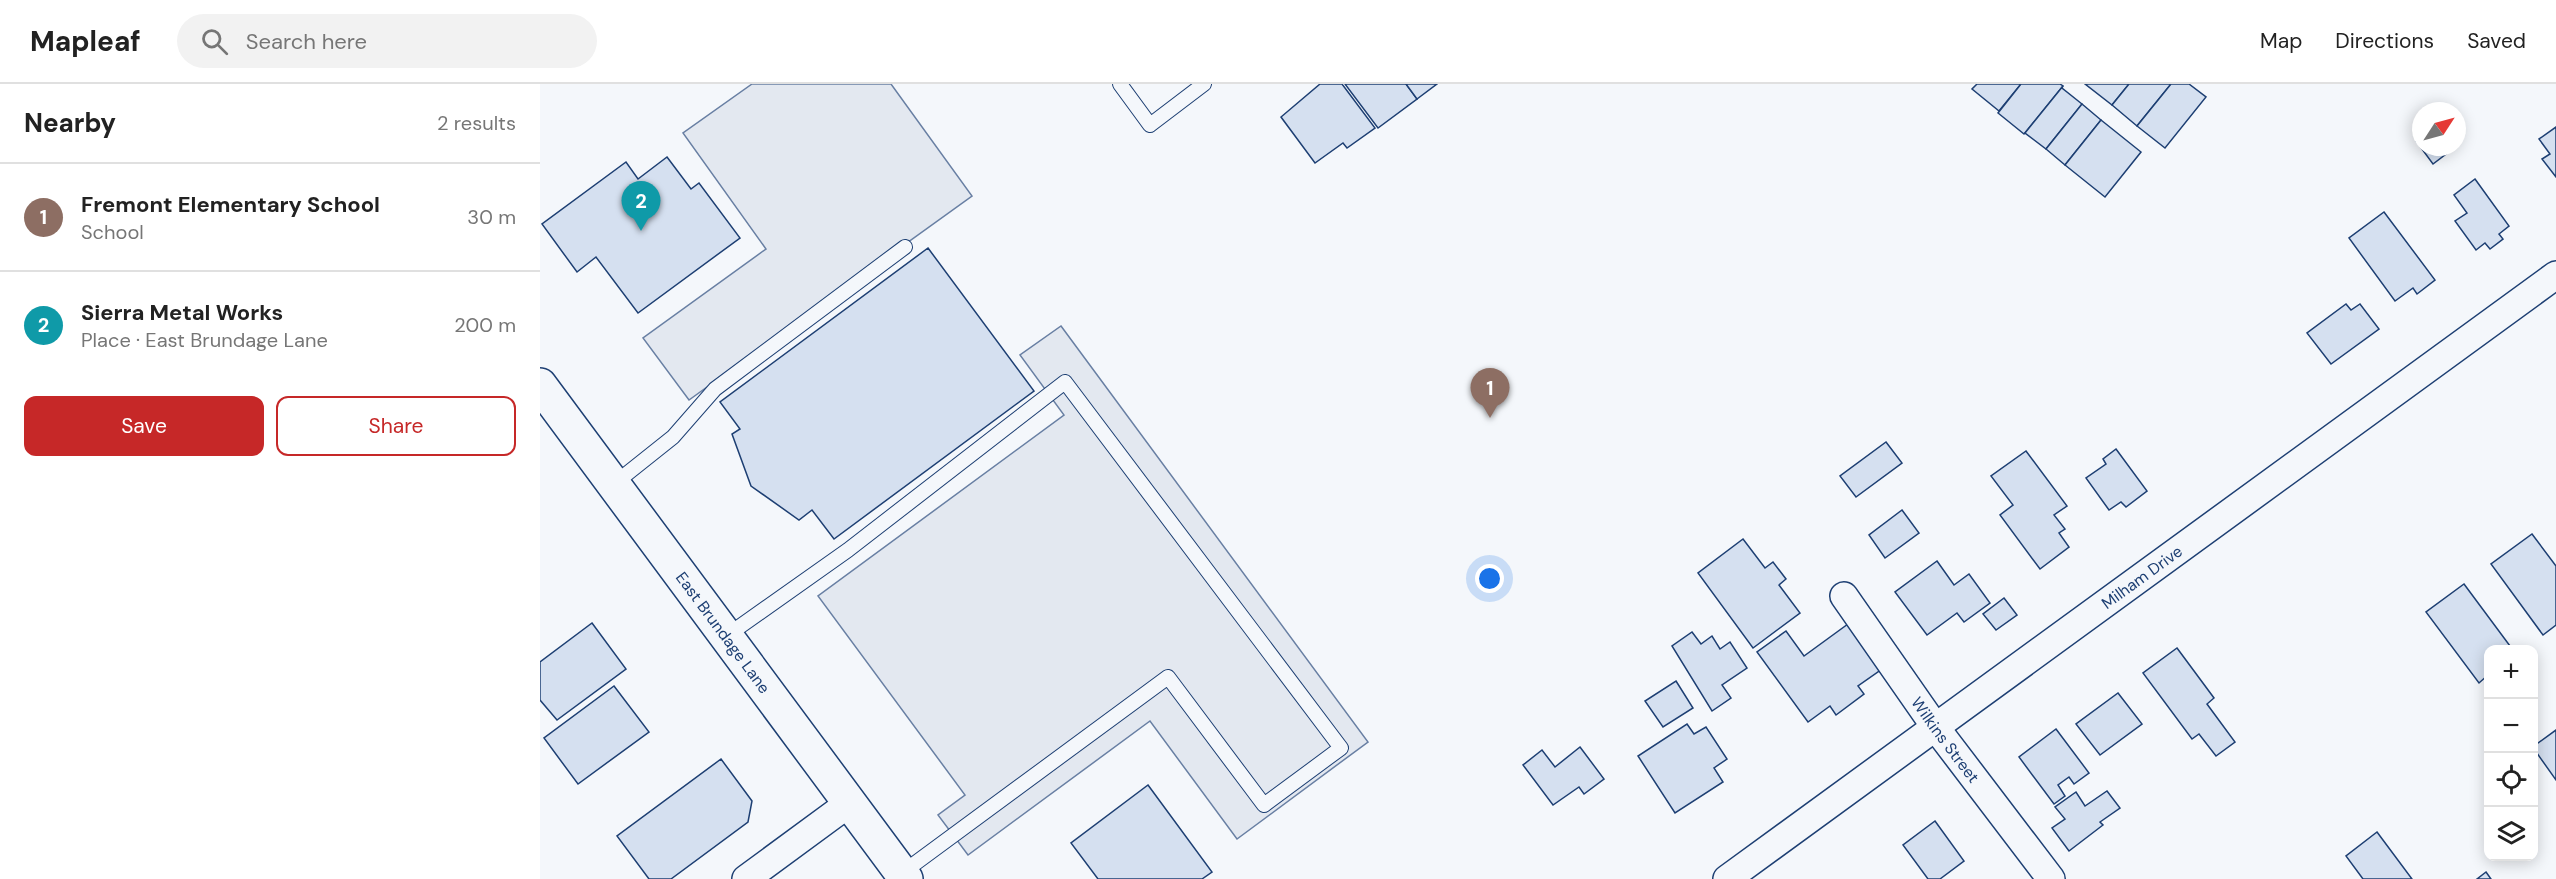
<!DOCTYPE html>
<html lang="en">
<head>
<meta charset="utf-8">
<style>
	:root { --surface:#fff; --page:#f2f2f2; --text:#222; --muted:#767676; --line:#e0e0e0; --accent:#c62828 }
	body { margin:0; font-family:"DM Sans",sans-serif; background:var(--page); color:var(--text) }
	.controls { position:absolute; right:18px; bottom:18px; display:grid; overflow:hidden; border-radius:12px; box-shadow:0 3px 15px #0003 }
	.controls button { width:54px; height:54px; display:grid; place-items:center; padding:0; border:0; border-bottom:2px solid var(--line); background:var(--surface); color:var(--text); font:30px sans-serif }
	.compass { position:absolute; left:1872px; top:18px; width:54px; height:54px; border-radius:50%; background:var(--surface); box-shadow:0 3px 15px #0003; rotate:54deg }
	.you { position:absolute; left:950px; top:495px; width:21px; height:21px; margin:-15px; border:4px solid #fff; border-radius:50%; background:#1a73e8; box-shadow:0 0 0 9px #1a73e833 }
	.badge { display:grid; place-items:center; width:39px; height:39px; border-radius:50%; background:var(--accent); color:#fff; font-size:20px; font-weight:700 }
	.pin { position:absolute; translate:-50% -50px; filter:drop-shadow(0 2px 3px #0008) }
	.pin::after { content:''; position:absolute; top:32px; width:21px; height:18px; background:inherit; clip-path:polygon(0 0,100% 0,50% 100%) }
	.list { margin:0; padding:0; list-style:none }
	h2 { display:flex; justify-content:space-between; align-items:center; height:78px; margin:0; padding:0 24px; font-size:26px }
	h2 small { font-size:20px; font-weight:400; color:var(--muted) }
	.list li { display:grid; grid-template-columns:39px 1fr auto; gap:18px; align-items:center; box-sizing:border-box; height:108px; padding:0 24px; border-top:2px solid var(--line) }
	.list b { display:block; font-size:22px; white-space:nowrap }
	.list p { margin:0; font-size:20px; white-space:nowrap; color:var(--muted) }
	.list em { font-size:20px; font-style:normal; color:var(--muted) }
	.actions { display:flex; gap:12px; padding:18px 24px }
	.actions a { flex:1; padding:14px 0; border:2px solid var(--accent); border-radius:12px; text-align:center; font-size:21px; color:var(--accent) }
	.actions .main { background:var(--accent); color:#fff }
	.icon { flex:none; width:33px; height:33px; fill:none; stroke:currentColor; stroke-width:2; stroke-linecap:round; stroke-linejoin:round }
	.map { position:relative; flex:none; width:2016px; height:795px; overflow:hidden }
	header { display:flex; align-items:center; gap:36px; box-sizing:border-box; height:84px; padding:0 30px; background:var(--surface); border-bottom:2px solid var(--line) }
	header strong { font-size:28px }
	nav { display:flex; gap:33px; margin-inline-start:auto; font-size:21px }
	.search { width:420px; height:54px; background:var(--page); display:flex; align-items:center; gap:15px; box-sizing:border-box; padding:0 21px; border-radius:33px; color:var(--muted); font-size:22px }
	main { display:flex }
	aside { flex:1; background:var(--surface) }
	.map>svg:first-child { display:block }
</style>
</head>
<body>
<header>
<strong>Mapleaf</strong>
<div class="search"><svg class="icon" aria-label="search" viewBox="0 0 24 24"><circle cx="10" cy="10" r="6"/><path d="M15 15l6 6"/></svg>Search here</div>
<nav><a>Map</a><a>Directions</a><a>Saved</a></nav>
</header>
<main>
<aside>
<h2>Nearby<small>2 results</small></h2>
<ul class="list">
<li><span class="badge" style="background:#8d6e63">1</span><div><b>Fremont Elementary School</b><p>School</p></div><em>30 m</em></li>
<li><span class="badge" style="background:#0f9aa8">2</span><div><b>Sierra Metal Works</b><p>Place · East Brundage Lane</p></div><em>200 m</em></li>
</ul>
<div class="actions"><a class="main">Save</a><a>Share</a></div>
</aside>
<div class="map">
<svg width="2016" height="795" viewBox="0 0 2016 795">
	<rect width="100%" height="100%" fill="#f4f7fb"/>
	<g fill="#e3e8f0" stroke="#687fa3" stroke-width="1.5">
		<path d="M 212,0 L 351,0 L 432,112 L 149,316 L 103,254 L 226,165 L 143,49 Z"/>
		<path d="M 521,242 L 828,658 L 697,755 L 610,637 L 428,771 L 398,731 L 425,711 L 278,512 L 524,331 L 480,271 Z"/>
	</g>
	<g fill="#d5e0f0" stroke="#1d3f73" stroke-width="1.5">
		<path d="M 780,0 L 802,0 L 835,44 L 807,64 L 803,59 L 775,79 L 741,33 Z"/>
		<path d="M 805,0 L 866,0 L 877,15 L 838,44 Z"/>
		<path d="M 866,0 L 897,0 L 877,15 Z"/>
		<path d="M 1437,0 L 1481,0 L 1459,27 L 1432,5 Z"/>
		<path d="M 1481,0 L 1520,0 L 1523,2 L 1484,50 L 1458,29 Z"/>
		<path d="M 1545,0 L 1589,0 L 1572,21 Z"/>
		<path d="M 1589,0 L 1631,0 L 1597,42 L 1572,21 Z"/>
		<path d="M 1631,0 L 1649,0 L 1666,13 L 1625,64 L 1597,42 Z"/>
		<path d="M 1523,2 L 1522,4 L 1542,20 L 1506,65 L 1485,49 Z"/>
		<path d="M 1542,20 L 1561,36 L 1525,81 L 1506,65 Z"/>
		<path d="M 1561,36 L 1601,68 L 1565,113 L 1525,81 Z"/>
		<path d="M 2016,43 L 2016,93 L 2002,75 L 2010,70 L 1999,55 Z"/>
		<path d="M 1881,54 L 1881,63 L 1907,63 L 1910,67 L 1893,80 L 1876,57 Z"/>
		<path d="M 127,73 L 151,105 L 159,99 L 200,154 L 98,229 L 56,173 L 37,188 L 2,140 L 86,78 L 98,95 Z"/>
		<path d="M 1935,95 L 1969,142 L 1959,150 L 1963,155 L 1950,165 L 1945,159 L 1936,166 L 1915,137 L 1927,129 L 1914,111 Z"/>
		<path d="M 1844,128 L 1895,196 L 1877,210 L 1873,204 L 1855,217 L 1809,154 Z"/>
		<path d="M 388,164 L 494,307 L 294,455 L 272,426 L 259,436 L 211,402 L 192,350 L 200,345 L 180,318 Z"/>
		<path d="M 1806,220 L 1811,226 L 1820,220 L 1839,245 L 1791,280 L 1767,249 Z"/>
		<path d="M 1346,358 L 1362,379 L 1316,413 L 1300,392 Z"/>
		<path d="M 1576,365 L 1607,407 L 1586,423 L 1581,418 L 1569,426 L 1546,394 L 1566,380 L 1563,375 Z"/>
		<path d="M 1486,367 L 1527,422 L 1514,431 L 1525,445 L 1519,449 L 1529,463 L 1500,485 L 1460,431 L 1473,421 L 1451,392 Z"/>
		<path d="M 1362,426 L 1379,449 L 1345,474 L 1329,451 Z"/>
		<path d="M 1992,450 L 2016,482 L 2016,541 L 2003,551 L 1951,480 Z"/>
		<path d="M 1203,455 L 1225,484 L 1233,478 L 1246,495 L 1239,501 L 1260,529 L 1213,564 L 1158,489 Z"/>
		<path d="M 1397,477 L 1414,501 L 1429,490 L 1450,519 L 1424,538 L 1417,529 L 1387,551 L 1355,508 Z"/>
		<path d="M 1924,500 L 1973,566 L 1948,566 L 1948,591 L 1939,599 L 1886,528 Z"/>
		<path d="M 1464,514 L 1477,531 L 1456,546 L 1443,530 Z"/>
		<path d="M 52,539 L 86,585 L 17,636 L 0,616 L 0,578 Z"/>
		<path d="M 1308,540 L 1342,585 L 1318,602 L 1324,610 L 1296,631 L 1290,622 L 1268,638 L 1217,568 L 1246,547 L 1264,572 Z"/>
		<path d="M 1152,548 L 1161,560 L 1172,552 L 1180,565 L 1190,558 L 1207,584 L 1182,601 L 1191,614 L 1172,627 L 1132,562 Z"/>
		<path d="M 1637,564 L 1674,614 L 1667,620 L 1695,658 L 1676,672 L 1659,650 L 1652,655 L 1603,589 Z"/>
		<path d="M 1136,597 L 1153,624 L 1123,643 L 1105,617 Z"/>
		<path d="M 74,602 L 109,648 L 38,700 L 4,654 Z"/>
		<path d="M 1578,609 L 1602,640 L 1560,671 L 1536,640 Z"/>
		<path d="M 1147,640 L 1154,650 L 1166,643 L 1187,675 L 1174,684 L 1183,698 L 1135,729 L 1098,672 Z"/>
		<path d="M 1516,645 L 1549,689 L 1534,700 L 1529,693 L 1518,701 L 1525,712 L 1514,720 L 1479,673 Z"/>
		<path d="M 2016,646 L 2016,696 L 1994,665 L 1994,662 Z"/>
		<path d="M 1040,663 L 1064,695 L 1044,710 L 1039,703 L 1013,721 L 983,681 L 1002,666 L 1015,683 Z"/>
		<path d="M 181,675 L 212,717 L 208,738 L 131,795 L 109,795 L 77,752 Z"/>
		<path d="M 608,701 L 672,788 L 662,795 L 558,795 L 531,759 Z"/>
		<path d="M 1567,707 L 1580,724 L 1560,738 L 1563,741 L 1529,767 L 1512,744 L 1525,735 L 1515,723 L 1536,708 L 1545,722 Z"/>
		<path d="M 1395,737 L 1424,777 L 1400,795 L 1388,795 L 1363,761 Z"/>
		<path d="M 1837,748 L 1872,795 L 1823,795 L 1806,772 Z"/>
		<path d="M 1946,788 L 1951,795 L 1937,795 Z"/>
	</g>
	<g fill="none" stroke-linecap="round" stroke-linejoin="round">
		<defs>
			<g id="service">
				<path d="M 580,0 L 610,41 L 664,0"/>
				<path d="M 74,400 L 133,353 L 175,305 L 365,163"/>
				<path d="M 185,553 L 308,466 L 525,298 L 801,664 L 724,721 L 628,593 L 362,789"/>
			</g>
			<g id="minor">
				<path id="s1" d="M 1304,512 L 1396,644 L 1511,795"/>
				<path d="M 206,795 L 308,720"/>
				<path id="s2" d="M 1187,795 L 2016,191"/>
			</g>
			<g id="secondary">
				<path id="s3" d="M 0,301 L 366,795"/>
			</g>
		</defs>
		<use href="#service" stroke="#1d3f73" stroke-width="16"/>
		<use href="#minor" stroke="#1d3f73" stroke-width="30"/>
		<use href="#secondary" stroke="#1d3f73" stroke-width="36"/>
		<use href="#service" stroke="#f4f7fb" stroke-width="14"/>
		<use href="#minor" stroke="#f4f7fb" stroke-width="27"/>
		<use href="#secondary" stroke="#f4f7fb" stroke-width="33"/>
	</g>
	<g text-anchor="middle" stroke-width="4.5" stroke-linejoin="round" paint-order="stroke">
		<g font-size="16" fill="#1d3f73" stroke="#f4f7fb">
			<text dy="6" stroke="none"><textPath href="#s2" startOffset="513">Milham Drive</textPath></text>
			<text dy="6" stroke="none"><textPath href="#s3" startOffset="308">East Brundage Lane</textPath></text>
			<text dy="6" stroke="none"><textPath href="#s1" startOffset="176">Wilkins Street</textPath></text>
		</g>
	</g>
</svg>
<div class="controls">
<button>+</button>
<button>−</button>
<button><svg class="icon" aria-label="locate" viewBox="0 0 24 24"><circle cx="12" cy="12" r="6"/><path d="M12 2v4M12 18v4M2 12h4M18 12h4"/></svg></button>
<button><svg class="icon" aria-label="layers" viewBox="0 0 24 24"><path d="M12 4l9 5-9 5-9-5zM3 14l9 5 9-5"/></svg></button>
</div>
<svg class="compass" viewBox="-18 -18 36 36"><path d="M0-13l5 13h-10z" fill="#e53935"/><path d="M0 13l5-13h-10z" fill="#767676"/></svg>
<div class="you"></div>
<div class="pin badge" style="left:950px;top:334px;background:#8d6e63">1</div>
<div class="pin badge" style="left:101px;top:147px;background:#0f9aa8">2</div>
</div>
</main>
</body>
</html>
